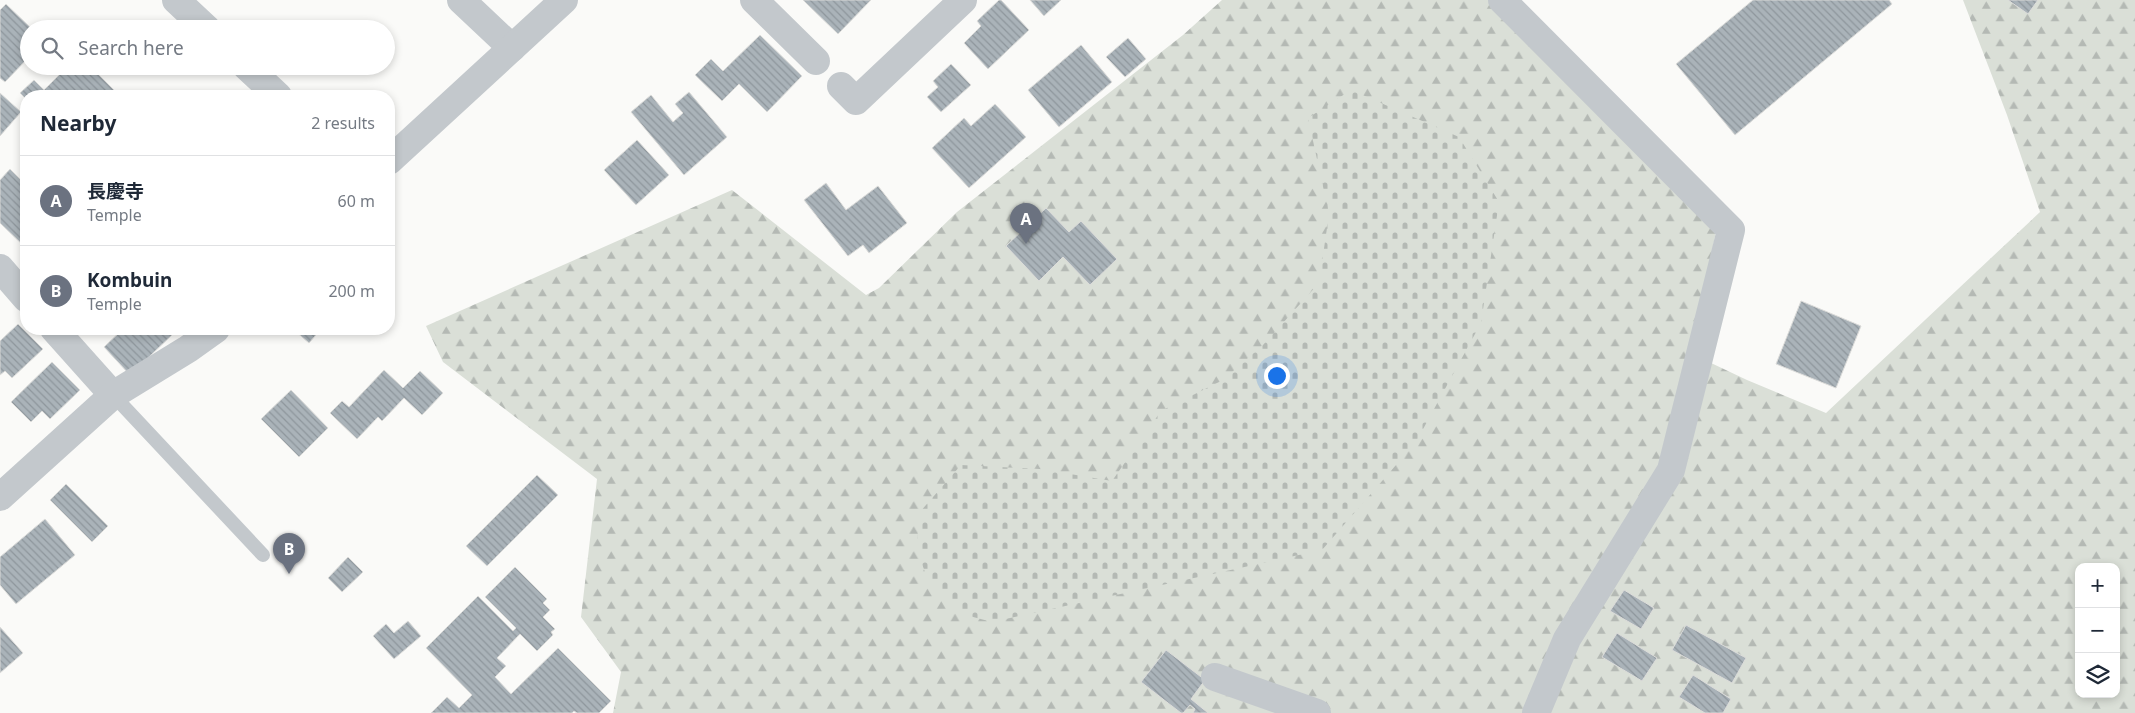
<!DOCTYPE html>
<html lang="en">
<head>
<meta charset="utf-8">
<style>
	:root { --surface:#fff; --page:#f2f2f3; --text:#1f2937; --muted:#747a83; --line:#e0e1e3; --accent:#e4572e }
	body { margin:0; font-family:"Noto Sans","Noto Sans JP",sans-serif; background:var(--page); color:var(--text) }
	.controls { position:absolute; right:15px; bottom:15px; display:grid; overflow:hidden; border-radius:10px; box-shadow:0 2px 8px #0003 }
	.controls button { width:45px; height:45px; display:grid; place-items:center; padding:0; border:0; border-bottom:1px solid var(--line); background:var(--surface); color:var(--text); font:25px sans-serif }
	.you { position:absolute; left:1276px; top:375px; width:18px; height:18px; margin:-12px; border:4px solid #fff; border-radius:50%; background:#1a73e8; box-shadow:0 0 0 8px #1a73e833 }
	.badge { display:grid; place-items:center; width:32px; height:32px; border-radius:50%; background:var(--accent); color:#fff; font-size:16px; font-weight:700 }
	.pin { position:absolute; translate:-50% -41px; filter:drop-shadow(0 1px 2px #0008) }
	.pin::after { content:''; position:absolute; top:26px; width:18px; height:15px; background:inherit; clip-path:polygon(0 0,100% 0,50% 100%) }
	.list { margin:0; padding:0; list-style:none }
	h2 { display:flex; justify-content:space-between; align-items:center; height:65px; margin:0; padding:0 20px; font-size:21px }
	h2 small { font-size:16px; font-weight:400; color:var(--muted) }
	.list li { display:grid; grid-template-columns:32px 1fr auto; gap:15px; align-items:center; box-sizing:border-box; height:90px; padding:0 20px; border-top:1px solid var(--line) }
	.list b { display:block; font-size:19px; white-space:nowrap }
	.list p { margin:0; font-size:16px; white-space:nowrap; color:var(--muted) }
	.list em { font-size:16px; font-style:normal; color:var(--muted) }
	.icon { flex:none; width:28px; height:28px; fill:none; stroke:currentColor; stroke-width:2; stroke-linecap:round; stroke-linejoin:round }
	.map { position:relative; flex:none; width:2135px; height:713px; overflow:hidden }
	.search { position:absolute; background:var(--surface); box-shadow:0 2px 8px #0003; left:20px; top:20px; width:375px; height:55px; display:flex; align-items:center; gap:12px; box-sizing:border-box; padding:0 18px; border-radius:28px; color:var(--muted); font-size:19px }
	.panel { position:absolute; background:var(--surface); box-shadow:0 2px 8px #0003; left:20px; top:90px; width:375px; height:245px; border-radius:20px }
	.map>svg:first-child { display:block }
</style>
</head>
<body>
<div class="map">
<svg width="2135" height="713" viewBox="0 0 2135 713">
	<defs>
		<pattern id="forest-firs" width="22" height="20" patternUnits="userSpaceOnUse" patternTransform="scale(1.25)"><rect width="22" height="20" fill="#dadfd7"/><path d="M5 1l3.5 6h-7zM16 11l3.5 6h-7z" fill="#b4b9b4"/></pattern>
		<pattern id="cemetery-stones" width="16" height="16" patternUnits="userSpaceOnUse" patternTransform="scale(1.25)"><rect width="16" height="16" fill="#dadfd7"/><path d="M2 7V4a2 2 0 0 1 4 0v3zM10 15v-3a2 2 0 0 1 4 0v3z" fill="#b4b9b4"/></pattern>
		<pattern id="building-back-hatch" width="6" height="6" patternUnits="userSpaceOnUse" patternTransform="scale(1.25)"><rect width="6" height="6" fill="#aab3b9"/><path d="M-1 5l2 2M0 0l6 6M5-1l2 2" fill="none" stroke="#8e969c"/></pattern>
	</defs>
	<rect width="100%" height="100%" fill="#fafaf8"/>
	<path fill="url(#forest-firs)" fill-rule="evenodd" d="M 1222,0 L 1491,0 L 1717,226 L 1692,354 L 1747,380 L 1826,413 L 2040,212 L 2007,115 L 1963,0 L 2135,0 L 2135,713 L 613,713 L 621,672 L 581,617 L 597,479 L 443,362 L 426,326 L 732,190 L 866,295 L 879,288 L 957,212 L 1183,35 ZM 2079,567 L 2116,567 L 2116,694 L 2079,694 Z"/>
	<path fill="url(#cemetery-stones)" d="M 1351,90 L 1459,137 L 1499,202 L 1481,323 L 1416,442 L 1322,550 L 992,622 L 962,614 L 930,585 L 917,551 L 919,513 L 961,465 L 1040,469 L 1112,481 L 1161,411 L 1223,380 L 1263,345 L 1319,283 L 1329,214 L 1308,118 Z"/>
	<g fill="url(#building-back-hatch)" stroke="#dcdcda">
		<path d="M 803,0 L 871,0 L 838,34 Z"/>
		<path d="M 999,0 L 1001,0 L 1029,30 L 988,69 L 964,43 L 981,26 L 977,21 Z"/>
		<path d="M 1030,0 L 1061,0 L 1044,16 Z"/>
		<path d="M 1753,0 L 1889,0 L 1892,4 L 1735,135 L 1676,64 Z"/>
		<path d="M 2008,0 L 2038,0 L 2028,14 Z"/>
		<path d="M 6,4 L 32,29 L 29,29 L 29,57 L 5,82 L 0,78 L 0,10 Z"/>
		<path d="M 760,35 L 802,76 L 767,112 L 739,84 L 722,101 L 695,75 L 711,59 L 723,71 Z"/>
		<path d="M 1128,38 L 1146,59 L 1125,77 L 1106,57 Z"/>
		<path d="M 1081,45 L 1112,82 L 1059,127 L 1028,90 Z"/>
		<path d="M 951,64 L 971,85 L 941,112 L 927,97 L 938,87 L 933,81 Z"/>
		<path d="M 68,66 L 90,66 L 119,95 L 26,96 L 26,99 L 20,93 L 34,80 L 44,90 Z"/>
		<path d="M 689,92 L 727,137 L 684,175 L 631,112 L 651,95 L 673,122 L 683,113 L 675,104 Z"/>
		<path d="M 0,93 L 21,112 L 0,136 Z"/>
		<path d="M 995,104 L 1026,137 L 969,188 L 932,148 L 964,118 L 971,126 Z"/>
		<path d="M 637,140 L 669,175 L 636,205 L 604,170 Z"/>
		<path d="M 10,169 L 26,185 L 26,248 L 0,223 L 0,180 Z"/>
		<path d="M 826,183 L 846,210 L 878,186 L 907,223 L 869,253 L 863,245 L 848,256 L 804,200 Z"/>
		<path d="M 1046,208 L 1069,232 L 1081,221 L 1117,259 L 1090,285 L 1063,257 L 1039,281 L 1006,246 Z"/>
		<path d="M 1801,301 L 1861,326 L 1836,388 L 1776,364 Z"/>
		<path d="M 18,324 L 43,349 L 12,378 L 5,371 L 0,375 L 0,341 Z"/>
		<path d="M 123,329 L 167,329 L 173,334 L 130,375 L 104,347 Z"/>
		<path d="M 293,329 L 321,329 L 309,343 Z"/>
		<path d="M 52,362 L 80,390 L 50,419 L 42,411 L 31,422 L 11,402 Z"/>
		<path d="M 384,370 L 403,388 L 420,371 L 443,393 L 422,415 L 404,398 L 382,421 L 378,417 L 357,439 L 330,413 L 342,401 L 349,407 Z"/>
		<path d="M 291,390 L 328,428 L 299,457 L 261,419 Z"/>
		<path d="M 537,475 L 558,495 L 487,566 L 466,546 Z"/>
		<path d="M 66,484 L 108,526 L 92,542 L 50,500 Z"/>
		<path d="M 45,519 L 75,555 L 16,604 L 0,585 L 0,557 Z"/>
		<path d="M 348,557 L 363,572 L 342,592 L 328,578 Z"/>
		<path d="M 515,567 L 547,599 L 543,603 L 550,610 L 543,617 L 555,629 L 551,632 L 553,635 L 537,651 L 520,634 L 497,658 L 506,666 L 495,677 L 511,694 L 558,648 L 611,701 L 599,713 L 577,713 L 574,711 L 572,713 L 431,713 L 447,697 L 459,708 L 472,695 L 426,648 L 478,596 L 513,631 L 516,628 L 485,597 Z"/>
		<path d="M 1624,590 L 1654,608 L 1641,629 L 1610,611 Z"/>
		<path d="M 408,621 L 421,636 L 394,659 L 373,636 L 386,624 L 394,633 Z"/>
		<path d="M 1686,625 L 1746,658 L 1732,683 L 1672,650 Z"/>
		<path d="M 0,627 L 23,653 L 0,673 Z"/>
		<path d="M 1617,633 L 1657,658 L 1642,681 L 1602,657 Z"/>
		<path d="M 1166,650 L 1205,680 L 1191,699 L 1208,713 L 1193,713 L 1195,709 L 1190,705 L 1183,713 L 1181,713 L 1141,682 Z"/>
		<path d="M 1693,675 L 1731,699 L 1723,713 L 1705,713 L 1679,697 Z"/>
	</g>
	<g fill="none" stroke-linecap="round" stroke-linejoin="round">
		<path stroke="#c3c8cc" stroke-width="14" d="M 113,395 L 263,555"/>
		<g stroke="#c3c8cc" stroke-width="28">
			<path d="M 176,0 L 207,29"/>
			<path d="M 461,0 L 512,48"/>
			<path d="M 754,0 L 816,61"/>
			<path d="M 1502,0 L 1731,230 L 1671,470 L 1567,639 L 1536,713"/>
			<path d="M 246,66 L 278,96"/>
			<path d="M 841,86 L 856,101 L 963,0"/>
			<path d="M 389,161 L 564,0"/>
			<path d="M 0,268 L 26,298"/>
			<path d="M 54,329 L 113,395"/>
			<path d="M 0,497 L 113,395 L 188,349 L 216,329"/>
			<path d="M 1215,677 L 1317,713"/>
		</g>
	</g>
</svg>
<div class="controls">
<button>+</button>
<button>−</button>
<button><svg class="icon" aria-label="layers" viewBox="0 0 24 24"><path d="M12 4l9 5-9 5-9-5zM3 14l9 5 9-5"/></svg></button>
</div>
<div class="you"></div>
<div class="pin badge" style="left:1026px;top:244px;background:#6b7280">A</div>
<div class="pin badge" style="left:289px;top:574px;background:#6b7280">B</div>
<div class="search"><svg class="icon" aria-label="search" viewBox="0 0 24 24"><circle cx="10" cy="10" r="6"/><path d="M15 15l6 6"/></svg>Search here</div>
<section class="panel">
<h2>Nearby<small>2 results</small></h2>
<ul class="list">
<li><span class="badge" style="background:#6b7280">A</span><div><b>長慶寺</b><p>Temple</p></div><em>60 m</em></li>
<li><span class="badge" style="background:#6b7280">B</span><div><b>Kombuin</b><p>Temple</p></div><em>200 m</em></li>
</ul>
</section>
</div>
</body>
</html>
